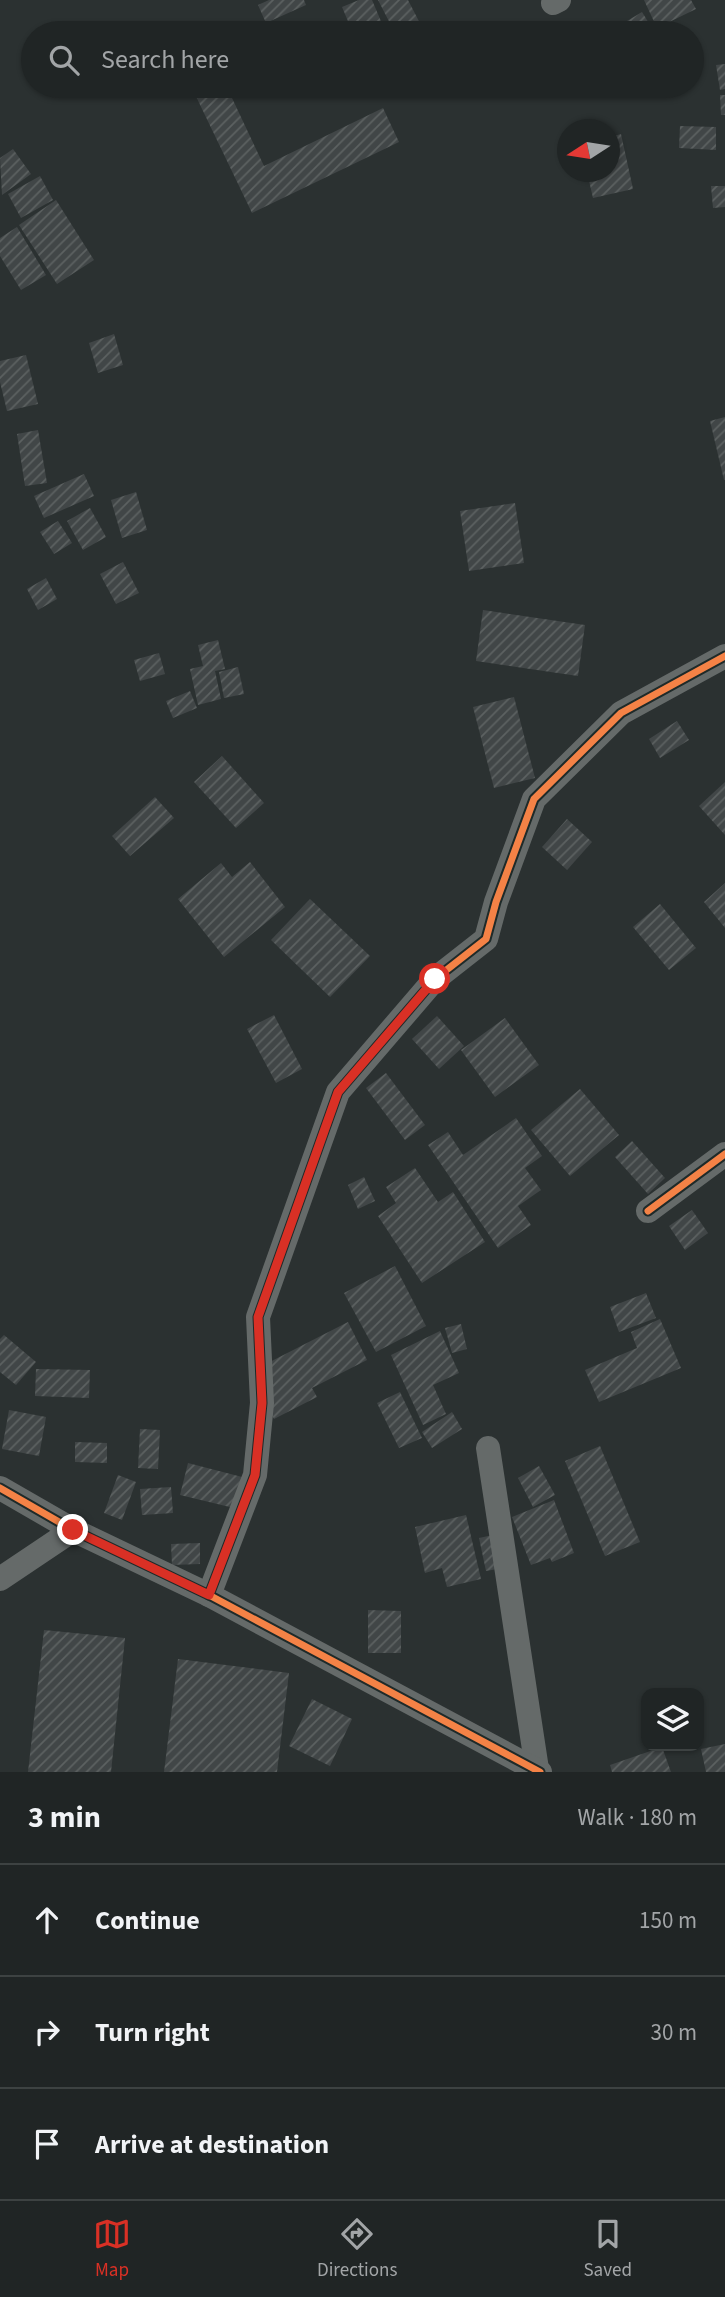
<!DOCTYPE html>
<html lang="en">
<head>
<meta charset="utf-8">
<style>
	:root { --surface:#202525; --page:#282d2d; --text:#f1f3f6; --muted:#a2a5a7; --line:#3d4242; --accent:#d93025 }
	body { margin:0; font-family:"Source Sans 3",sans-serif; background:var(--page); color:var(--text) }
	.controls { position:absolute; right:21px; bottom:21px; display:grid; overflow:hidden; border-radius:14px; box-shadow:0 2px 5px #0004 }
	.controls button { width:63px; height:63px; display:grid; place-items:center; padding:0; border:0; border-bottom:2px solid var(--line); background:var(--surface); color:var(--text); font:35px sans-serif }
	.compass { position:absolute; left:557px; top:119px; width:63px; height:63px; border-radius:50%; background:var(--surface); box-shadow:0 2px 5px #0004; rotate:258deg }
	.stop { position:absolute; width:21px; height:21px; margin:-16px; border:5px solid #d93025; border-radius:50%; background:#fff }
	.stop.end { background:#d93025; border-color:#fff; box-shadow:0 2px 7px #0008 }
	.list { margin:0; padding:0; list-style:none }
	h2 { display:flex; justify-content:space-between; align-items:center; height:91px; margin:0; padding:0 28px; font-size:30px }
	h2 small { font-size:23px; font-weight:400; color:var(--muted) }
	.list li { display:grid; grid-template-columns:46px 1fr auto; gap:21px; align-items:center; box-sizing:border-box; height:112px; padding:0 28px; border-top:2px solid var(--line) }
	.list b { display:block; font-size:26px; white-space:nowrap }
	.list em { font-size:23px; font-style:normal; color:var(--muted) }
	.icon { flex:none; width:38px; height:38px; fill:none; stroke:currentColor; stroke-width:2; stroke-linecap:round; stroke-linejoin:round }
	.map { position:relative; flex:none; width:725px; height:1772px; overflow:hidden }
	.search { position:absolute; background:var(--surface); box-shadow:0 2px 5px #0004; left:21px; right:21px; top:21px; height:77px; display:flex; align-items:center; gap:18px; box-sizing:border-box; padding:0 24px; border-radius:38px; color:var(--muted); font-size:26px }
	.sheet { height:427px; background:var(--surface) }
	nav { display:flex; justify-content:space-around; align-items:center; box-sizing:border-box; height:98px; border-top:2px solid var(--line); background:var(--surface); font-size:19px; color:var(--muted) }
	nav a { display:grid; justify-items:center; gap:4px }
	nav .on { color:var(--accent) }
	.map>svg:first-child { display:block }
</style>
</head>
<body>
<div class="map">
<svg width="725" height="1772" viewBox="0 0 725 1772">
	<defs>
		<pattern id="building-hatch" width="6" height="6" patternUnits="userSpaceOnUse" patternTransform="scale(1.75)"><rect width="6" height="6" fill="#414647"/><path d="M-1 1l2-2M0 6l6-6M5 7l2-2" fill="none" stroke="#5c6161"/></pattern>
	</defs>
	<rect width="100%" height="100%" fill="#2b3131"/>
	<g fill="url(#building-hatch)">
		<path d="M 269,0 L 304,0 L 306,5 L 266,23 L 258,5 Z"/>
		<path d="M 359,0 L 372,0 L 386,33 L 353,33 L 342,7 Z"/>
		<path d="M 378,0 L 408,0 L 425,33 L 395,33 Z"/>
		<path d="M 644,0 L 691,0 L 696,9 L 657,28 Z"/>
		<path d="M 642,12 L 655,33 L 607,33 Z"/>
		<path d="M 725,64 L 725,89 L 720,90 L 716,65 Z"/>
		<path d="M 191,86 L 257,86 L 232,98 L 264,166 L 383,108 L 399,142 L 252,213 Z"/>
		<path d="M 720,95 L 725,95 L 725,115 L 721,115 Z"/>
		<path d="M 680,126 L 716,127 L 716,150 L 679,148 Z"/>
		<path d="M 621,134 L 633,189 L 593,198 L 587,172 L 610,172 L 610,137 Z"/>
		<path d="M 13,149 L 31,174 L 2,195 L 0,158 Z"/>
		<path d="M 40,176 L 53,200 L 21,218 L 8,194 Z"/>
		<path d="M 711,186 L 725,186 L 725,207 L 713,208 Z"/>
		<path d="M 56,200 L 94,260 L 57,284 L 19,225 Z"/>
		<path d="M 17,227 L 46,275 L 21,290 L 0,256 L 0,238 Z"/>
		<path d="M 114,334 L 123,365 L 98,373 L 89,343 Z"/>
		<path d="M 26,355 L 38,404 L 7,411 L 0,382 L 0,361 Z"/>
		<path d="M 725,417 L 725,480 L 724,480 L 710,421 Z"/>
		<path d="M 38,430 L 47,483 L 25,486 L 17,434 Z"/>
		<path d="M 84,474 L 94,496 L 44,518 L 34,496 Z"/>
		<path d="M 136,492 L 147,530 L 122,538 L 111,500 Z"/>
		<path d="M 515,503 L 524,563 L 469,571 L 460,511 Z"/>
		<path d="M 90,508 L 106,537 L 83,550 L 67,521 Z"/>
		<path d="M 58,521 L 72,543 L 54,554 L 40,532 Z"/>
		<path d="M 123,562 L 139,593 L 116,604 L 100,574 Z"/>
		<path d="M 46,578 L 57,599 L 38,610 L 27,589 Z"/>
		<path d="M 483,610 L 585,625 L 578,676 L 476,661 Z"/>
		<path d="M 218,640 L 225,669 L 215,671 L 221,699 L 198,705 L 190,669 L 203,666 L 198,645 Z"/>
		<path d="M 159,653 L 165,674 L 140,681 L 134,660 Z"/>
		<path d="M 238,667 L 244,694 L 224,698 L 219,672 Z"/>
		<path d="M 190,691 L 197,708 L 173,718 L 166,701 Z"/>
		<path d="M 514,697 L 535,778 L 494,788 L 473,707 Z"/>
		<path d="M 677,721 L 689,740 L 660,758 L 649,739 Z"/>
		<path d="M 222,756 L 264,803 L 236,828 L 194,782 Z"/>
		<path d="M 725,782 L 725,835 L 699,806 Z"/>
		<path d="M 155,797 L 174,818 L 130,856 L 112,836 Z"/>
		<path d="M 567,819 L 592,842 L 567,870 L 542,847 Z"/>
		<path d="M 250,862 L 285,907 L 224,957 L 178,899 L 221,863 L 232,877 Z"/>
		<path d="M 725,883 L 725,928 L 704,902 Z"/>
		<path d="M 310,899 L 370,956 L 330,997 L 271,940 Z"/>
		<path d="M 660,904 L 696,948 L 669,970 L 633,927 Z"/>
		<path d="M 274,1015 L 302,1069 L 276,1083 L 247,1029 Z"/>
		<path d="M 437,1016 L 464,1046 L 439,1069 L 412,1039 Z"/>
		<path d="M 505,1018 L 539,1065 L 495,1097 L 461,1050 Z"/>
		<path d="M 386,1073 L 425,1125 L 405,1140 L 366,1088 Z"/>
		<path d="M 580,1089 L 619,1135 L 570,1176 L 531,1130 Z"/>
		<path d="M 516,1118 L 542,1156 L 525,1168 L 541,1190 L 518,1206 L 531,1225 L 498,1248 L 428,1145 L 448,1132 L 463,1155 Z"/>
		<path d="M 632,1141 L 665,1178 L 648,1194 L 615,1157 Z"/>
		<path d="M 415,1168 L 438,1202 L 453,1192 L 485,1242 L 422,1283 L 378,1216 L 396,1203 L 386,1187 Z"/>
		<path d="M 364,1177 L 375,1201 L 358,1209 L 348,1185 Z"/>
		<path d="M 692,1210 L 708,1233 L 685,1250 L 669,1226 Z"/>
		<path d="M 395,1266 L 426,1326 L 376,1352 L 344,1293 Z"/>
		<path d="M 646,1293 L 656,1318 L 619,1332 L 610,1307 Z"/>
		<path d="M 660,1319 L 681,1368 L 599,1402 L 585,1370 L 637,1348 L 631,1332 Z"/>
		<path d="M 348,1322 L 367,1360 L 312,1388 L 317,1397 L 274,1419 L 250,1372 Z"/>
		<path d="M 461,1324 L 467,1349 L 452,1353 L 445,1328 Z"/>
		<path d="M 440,1331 L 459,1373 L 433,1385 L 446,1414 L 423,1425 L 391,1355 Z"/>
		<path d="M 4,1335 L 36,1362 L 16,1385 L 0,1372 L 0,1339 Z"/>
		<path d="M 36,1369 L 90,1370 L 89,1398 L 35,1396 Z"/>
		<path d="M 400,1392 L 422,1438 L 399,1448 L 377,1403 Z"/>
		<path d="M 9,1410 L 46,1417 L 39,1456 L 2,1449 Z"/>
		<path d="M 452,1412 L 462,1429 L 432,1448 L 422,1432 Z"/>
		<path d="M 140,1429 L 160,1430 L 158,1469 L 138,1468 Z"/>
		<path d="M 75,1442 L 107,1443 L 107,1463 L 75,1462 Z"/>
		<path d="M 600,1446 L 640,1542 L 605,1556 L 565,1461 Z"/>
		<path d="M 188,1463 L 246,1478 L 238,1509 L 180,1495 Z"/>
		<path d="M 539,1466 L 555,1495 L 533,1507 L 518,1478 Z"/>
		<path d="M 118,1475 L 136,1482 L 122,1520 L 104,1513 Z"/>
		<path d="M 171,1487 L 173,1513 L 142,1515 L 140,1489 Z"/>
		<path d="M 554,1500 L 574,1553 L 552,1562 L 550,1558 L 531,1565 L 512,1517 Z"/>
		<path d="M 466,1515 L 481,1579 L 447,1587 L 442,1568 L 425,1573 L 415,1527 Z"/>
		<path d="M 502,1533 L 509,1567 L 486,1571 L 479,1538 Z"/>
		<path d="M 200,1543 L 200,1564 L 172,1565 L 171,1544 Z"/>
		<path d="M 368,1610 L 401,1611 L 401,1653 L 368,1653 Z"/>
		<path d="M 44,1630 L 125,1638 L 111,1772 L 28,1772 Z"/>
		<path d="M 178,1659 L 289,1673 L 277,1772 L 164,1772 Z"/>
		<path d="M 312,1699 L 352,1719 L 330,1766 L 289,1746 Z"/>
		<path d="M 725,1744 L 725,1772 L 706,1772 L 701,1749 Z"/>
		<path d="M 662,1747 L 671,1772 L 612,1772 L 610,1765 Z"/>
	</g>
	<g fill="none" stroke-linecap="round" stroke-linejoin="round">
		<g stroke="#656a69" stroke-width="24">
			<path d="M 553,3 L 559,0"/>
			<path d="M 648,1211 L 725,1154"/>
			<path d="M 488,1448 L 537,1769"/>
			<path d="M 0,1488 L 73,1530 L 209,1595 L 540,1772"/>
			<path d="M 0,1579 L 73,1530"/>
			<path d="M 209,1595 L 255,1475 L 262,1403 L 258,1317 L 338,1092 L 435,979 L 486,939 L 496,902 L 534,799 L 621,713 L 725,656"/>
		</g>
		<defs>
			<g id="cycleway">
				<path d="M 648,1211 L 725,1154"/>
				<path d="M 0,1488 L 73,1530 L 209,1595 L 540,1772"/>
				<path d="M 209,1595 L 255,1475 L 262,1403 L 258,1317 L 338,1092 L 435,979 L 486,939 L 496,902 L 534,799 L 621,713 L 725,656"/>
			</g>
		</defs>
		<use href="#cycleway" stroke="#1e2a29" stroke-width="11"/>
		<use href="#cycleway" stroke="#f48246" stroke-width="7"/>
	</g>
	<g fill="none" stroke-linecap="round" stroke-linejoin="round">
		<path stroke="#d93025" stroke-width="9" d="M 73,1530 L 209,1595 L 255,1475 L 262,1403 L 258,1317 L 338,1092 L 435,979"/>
	</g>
</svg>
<div class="controls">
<button><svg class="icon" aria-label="layers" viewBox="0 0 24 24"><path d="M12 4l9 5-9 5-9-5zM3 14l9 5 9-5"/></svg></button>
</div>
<svg class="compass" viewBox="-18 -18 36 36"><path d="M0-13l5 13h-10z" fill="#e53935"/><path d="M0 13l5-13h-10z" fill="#a2a5a7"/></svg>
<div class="stop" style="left:435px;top:979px"></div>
<div class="stop end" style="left:73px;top:1530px"></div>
<div class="search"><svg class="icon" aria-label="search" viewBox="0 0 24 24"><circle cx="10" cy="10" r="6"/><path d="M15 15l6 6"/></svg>Search here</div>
</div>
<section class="sheet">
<h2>3 min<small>Walk · 180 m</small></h2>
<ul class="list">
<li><svg class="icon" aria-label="ahead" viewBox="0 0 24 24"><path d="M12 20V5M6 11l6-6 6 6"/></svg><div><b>Continue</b></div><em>150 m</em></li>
<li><svg class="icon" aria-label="right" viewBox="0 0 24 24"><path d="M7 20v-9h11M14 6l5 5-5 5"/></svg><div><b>Turn right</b></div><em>30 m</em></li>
<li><svg class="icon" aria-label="arrive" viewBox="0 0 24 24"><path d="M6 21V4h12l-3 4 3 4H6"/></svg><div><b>Arrive at destination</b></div></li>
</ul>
</section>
<nav>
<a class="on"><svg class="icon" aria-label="map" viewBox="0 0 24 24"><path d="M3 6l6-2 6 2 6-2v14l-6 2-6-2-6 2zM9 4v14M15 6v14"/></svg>Map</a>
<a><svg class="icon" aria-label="directions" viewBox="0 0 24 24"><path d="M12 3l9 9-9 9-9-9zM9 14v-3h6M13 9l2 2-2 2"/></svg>Directions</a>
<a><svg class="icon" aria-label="saved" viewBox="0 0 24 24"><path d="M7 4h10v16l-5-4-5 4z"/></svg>Saved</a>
</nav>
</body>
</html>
